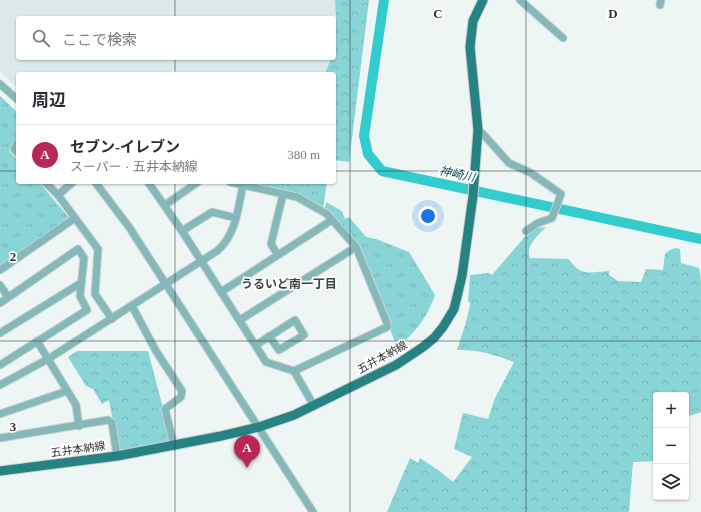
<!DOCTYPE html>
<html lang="ja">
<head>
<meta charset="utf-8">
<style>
	:root { --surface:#fff; --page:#f2f2f3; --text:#2b2b33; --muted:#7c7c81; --line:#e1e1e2; --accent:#b72857 }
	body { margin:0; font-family:"Times New Roman","Noto Sans JP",serif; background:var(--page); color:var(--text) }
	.controls { position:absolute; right:12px; bottom:12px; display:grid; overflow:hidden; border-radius:4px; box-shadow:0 1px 3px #0004 }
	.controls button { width:36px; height:36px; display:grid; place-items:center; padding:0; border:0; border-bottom:1px solid var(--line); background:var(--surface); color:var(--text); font:20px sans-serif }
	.you { position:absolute; left:428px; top:216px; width:14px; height:14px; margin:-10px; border:3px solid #fff; border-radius:50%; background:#1a73e8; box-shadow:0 0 0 6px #1a73e833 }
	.badge { display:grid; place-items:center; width:26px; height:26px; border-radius:50%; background:var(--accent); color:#fff; font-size:13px; font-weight:700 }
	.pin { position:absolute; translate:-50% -33px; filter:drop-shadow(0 1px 2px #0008) }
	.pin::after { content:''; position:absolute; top:21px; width:14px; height:12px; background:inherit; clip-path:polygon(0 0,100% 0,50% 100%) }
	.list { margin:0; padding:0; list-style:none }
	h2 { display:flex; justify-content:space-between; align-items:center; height:52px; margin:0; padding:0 16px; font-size:17px }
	h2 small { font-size:13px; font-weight:400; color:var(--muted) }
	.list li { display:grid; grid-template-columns:26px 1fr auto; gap:12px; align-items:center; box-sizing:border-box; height:60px; padding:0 16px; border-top:1px solid var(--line) }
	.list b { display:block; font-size:15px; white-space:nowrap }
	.list p { margin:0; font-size:13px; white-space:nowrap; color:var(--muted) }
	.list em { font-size:13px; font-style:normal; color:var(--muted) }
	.icon { flex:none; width:22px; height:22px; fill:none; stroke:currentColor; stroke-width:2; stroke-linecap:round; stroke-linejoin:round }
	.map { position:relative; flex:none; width:701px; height:512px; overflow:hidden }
	.search { position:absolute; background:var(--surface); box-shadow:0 1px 3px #0004; left:16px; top:16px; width:320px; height:44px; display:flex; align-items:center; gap:10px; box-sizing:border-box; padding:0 14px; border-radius:4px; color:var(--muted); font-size:15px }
	.panel { position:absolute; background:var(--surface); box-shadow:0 1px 3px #0004; left:16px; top:72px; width:320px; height:112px; border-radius:4px }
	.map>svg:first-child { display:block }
</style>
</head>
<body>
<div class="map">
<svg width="701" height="512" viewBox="0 0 701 512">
	<defs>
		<pattern id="grass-tufts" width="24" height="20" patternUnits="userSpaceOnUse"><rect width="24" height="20" fill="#89d4d5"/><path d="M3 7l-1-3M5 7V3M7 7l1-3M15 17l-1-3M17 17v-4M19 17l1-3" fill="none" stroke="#77b6b7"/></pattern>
		<pattern id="forest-crowns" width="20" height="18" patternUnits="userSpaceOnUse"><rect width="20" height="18" fill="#89d4d5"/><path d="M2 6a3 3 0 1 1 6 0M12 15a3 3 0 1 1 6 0" fill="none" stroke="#77b6b7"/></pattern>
	</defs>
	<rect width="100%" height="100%" fill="#eef5f5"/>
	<path fill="#dae9e9" d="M 0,0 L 335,0 L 335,48 L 334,51 L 334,18 L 18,18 L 18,58 L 331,58 L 325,74 L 179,74 L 174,70 L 170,74 L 18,74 L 18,88 L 0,72 Z"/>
	<g fill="url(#grass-tufts)">
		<path d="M 0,96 L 18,113 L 18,142 L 9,151 L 18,160 L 18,182 L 39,182 L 70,219 L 0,269 Z"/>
		<path d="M 326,202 L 342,211 L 345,219 L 349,217 L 366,237 L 376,239 L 409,252 L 435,295 C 428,316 415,334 397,347 L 364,263 L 324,214 Z"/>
	</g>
	<g fill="url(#forest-crowns)">
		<path d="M 335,0 L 369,0 L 349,162 L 334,160 L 334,74 L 325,74 L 331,58 L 334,58 L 336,21 Z"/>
		<path d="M 245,182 L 327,182 L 323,209 Z"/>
		<path d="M 546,227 C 538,235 525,246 530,258 L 569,259 C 580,277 590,272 609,271 L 609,275 L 618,281 L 641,282 L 646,269 L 663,270 L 665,254 C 670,250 673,247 680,249 L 681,263 L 699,268 L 701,280 L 701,412 L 686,417 L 686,395 L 656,395 L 656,461 L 633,462 L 629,512 L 387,512 L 410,458 L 418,463 L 420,458 L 438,470 L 453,482 L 472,457 L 454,449 L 463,413 L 488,419 L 495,398 L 514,362 C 497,355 476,349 457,350 C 460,342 471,308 470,302 L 468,302 L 470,275 L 489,273 L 492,275 L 529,232 L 537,228 Z"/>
		<path d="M 77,351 L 148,351 L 172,442 L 121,453 L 118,450 L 109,400 L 102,404 L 93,389 L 86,386 L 68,357 Z"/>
	</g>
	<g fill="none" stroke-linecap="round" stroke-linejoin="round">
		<path stroke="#32cccf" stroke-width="10" d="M 384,0 L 364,136 L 368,154 L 382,171 L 701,239"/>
		<defs>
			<g id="minor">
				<path d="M 520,0 L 563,38"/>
				<path d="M 660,5 L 661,0"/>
				<path d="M 0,84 L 18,100"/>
				<path d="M 478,130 L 483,134 L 509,163 L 531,173 L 561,194 L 552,218 L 538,223 L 526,231"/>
				<path d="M 18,142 L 14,149 L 18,153"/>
				<path d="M 45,182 L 58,195 L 98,249 L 95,294 L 112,319"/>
				<path d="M 95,182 L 129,227 L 313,512"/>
				<path d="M 148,182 L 182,231 L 212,212 L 236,218"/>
				<path d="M 58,195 L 73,182"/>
				<path d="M 165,205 L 198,182"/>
				<path d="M 182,231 L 266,362 L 294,371 L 387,327 L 387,323 L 356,247 L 327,214 L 297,197 L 230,182"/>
				<path d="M 278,255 L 271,244 L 283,194"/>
				<path d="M 0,270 L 75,218"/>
				<path d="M 0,285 L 8,297"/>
				<path d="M 221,292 L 332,220"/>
				<path d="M 0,303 L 78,249 L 84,258 L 80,296 L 87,310 L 0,365"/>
				<path d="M 132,306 L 156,351 L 182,391 L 181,397 L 165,409 L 174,446"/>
				<path d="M 240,320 L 356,247"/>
				<path d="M 0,333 L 81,283"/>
				<path d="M 37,341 L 76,405 L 79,426"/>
				<path d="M 256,345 L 295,320 L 304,335 L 279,350 L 269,336"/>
				<path d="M 294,371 L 314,406"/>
				<path d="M 0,385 L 48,359 L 217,251 C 236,235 238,209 243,185"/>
				<path d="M 0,414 L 67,391"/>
				<path d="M 0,438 L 108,420 L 112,423 L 117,456"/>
			</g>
			<path id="major" d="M 0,471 L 117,456 L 221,436 L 259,427 L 294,415 L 396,365 L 423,347 L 434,338 L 443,327 L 454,309 L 462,276 L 473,196 L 478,130 L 470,47 L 473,21 L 483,0"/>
		</defs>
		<use href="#minor" stroke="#ccd2d2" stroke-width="9"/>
		<use href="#major" stroke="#ccd2d2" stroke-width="11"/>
		<use href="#minor" stroke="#84b8b9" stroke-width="7"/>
		<use href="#major" stroke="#278283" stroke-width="9"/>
	</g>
	<path fill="none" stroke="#303333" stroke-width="1" stroke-opacity="0.55" d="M 175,0 L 175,18M 350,0 L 350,512M 526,0 L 526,512M 175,58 L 175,74M 0,171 L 18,171M 334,171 L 701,171M 175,182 L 175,512M 0,341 L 701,341"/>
	<g text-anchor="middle" stroke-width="3.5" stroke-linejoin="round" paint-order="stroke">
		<g font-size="11" fill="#303333" stroke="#fff">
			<text transform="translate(382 357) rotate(-29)" y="4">五井本納線</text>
			<text transform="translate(78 449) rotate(-8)" y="4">五井本納線</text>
		</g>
		<g font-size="12" font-style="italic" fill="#125152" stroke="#fff">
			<text transform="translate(457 174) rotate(12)" y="4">神崎川</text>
		</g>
		<g font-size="12" font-weight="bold" fill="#3d4242" stroke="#fff">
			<text x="289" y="288">うるいど南一丁目</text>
		</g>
	</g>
	<g font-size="13" text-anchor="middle" font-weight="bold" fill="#303333" stroke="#fff" stroke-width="3.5" stroke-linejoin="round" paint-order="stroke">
		<text x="438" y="18">C</text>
		<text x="613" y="18">D</text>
		<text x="13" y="261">2</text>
		<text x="13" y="431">3</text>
	</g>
</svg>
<div class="controls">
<button>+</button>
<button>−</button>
<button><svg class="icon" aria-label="layers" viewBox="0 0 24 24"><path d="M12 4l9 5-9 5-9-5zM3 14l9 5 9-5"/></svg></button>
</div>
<div class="you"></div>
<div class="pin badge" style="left:247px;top:468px">A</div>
<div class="search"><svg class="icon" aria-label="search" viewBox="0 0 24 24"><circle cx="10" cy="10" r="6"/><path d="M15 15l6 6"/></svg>ここで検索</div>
<section class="panel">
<h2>周辺<small></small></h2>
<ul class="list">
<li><span class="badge">A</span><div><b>セブン-イレブン</b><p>スーパー · 五井本納線</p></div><em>380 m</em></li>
</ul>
</section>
</div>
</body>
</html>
